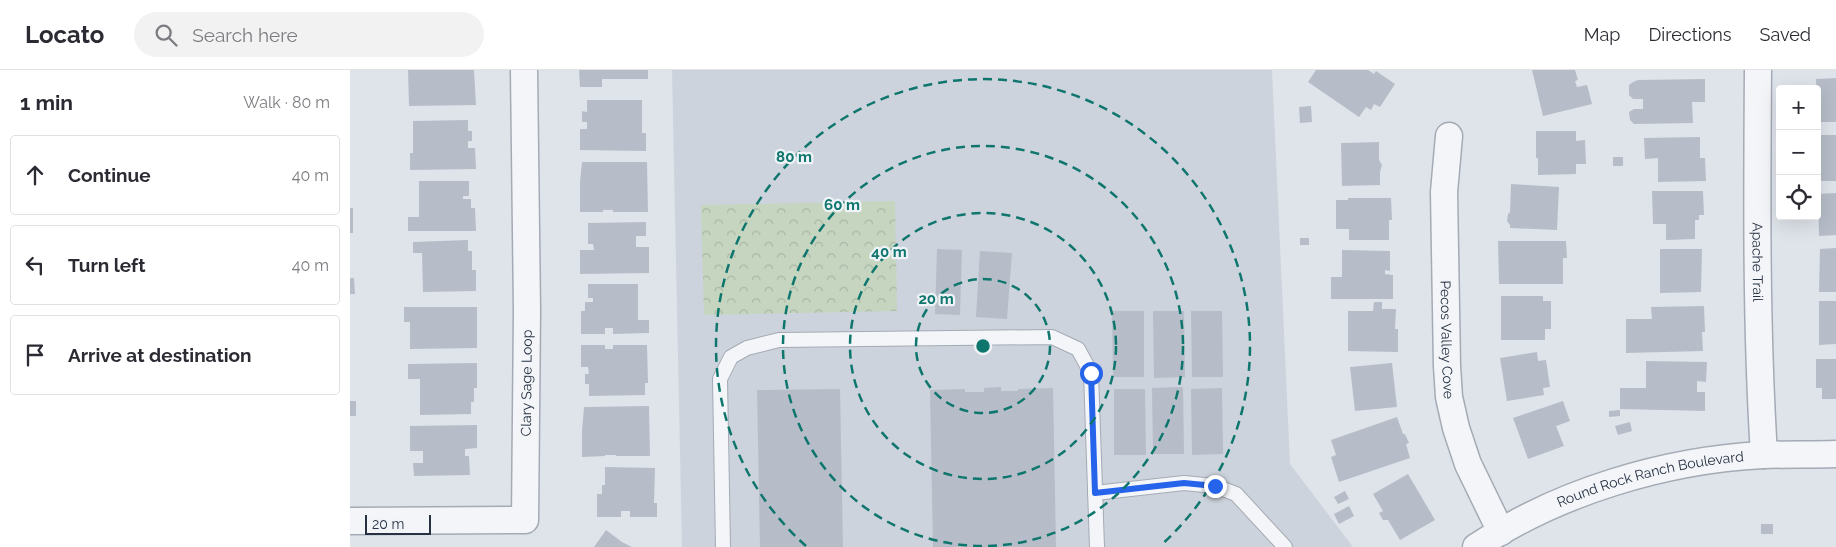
<!DOCTYPE html>
<html lang="en">
<head>
<meta charset="utf-8">
<style>
	:root { --surface:#fff; --page:#f2f2f3; --text:#2b2b33; --muted:#7c7c81; --line:#e1e1e2 }
	body { margin:0; font-family:Raleway,sans-serif; background:var(--page); color:var(--text) }
	.controls { position:absolute; right:15px; top:15px; display:grid; overflow:hidden; border-radius:5px; box-shadow:0 5px 20px #0002 }
	.controls button { width:45px; height:45px; display:grid; place-items:center; padding:0; border:0; border-bottom:1px solid var(--line); background:var(--surface); color:var(--text); font:25px sans-serif }
	.scale { position:absolute; left:15px; bottom:12px; width:66px; box-sizing:border-box; padding-left:5px; border:2px solid #263143; border-top:0; font-size:14px; line-height:18px; white-space:nowrap; color:#263143; -webkit-text-stroke:4px #eff3f7; paint-order:stroke }
	.stop { position:absolute; width:15px; height:15px; margin:-11px; border:4px solid #2563eb; border-radius:50%; background:#fff }
	.stop.end { background:#2563eb; border-color:#fff; box-shadow:0 1px 5px #0008 }
	.list { margin:0; padding:0; list-style:none }
	h2 { display:flex; justify-content:space-between; align-items:center; height:65px; margin:0; padding:0 20px; font-size:21px }
	h2 small { font-size:16px; font-weight:400; color:var(--muted) }
	.list li { display:grid; grid-template-columns:32px 1fr auto; gap:15px; align-items:center; box-sizing:border-box; height:80px; margin:0 10px 10px; padding:0 10px; border:1px solid var(--line); border-radius:5px }
	.list b { display:block; font-size:19px; white-space:nowrap }
	.list em { font-size:16px; font-style:normal; color:var(--muted) }
	.icon { flex:none; width:28px; height:28px; fill:none; stroke:currentColor; stroke-width:2; stroke-linecap:round; stroke-linejoin:round }
	.map { position:relative; flex:none; width:1486px; height:477px; overflow:hidden }
	header { display:flex; align-items:center; gap:30px; box-sizing:border-box; height:70px; padding:0 25px; background:var(--surface); border-bottom:1px solid var(--line) }
	header strong { font-size:24px }
	nav { display:flex; gap:28px; margin-inline-start:auto; font-size:18px }
	.search { width:350px; height:45px; background:var(--page); display:flex; align-items:center; gap:12px; box-sizing:border-box; padding:0 18px; border-radius:28px; color:var(--muted); font-size:19px }
	main { display:flex }
	aside { flex:1; background:var(--surface) }
	.map>svg:first-child { display:block }
</style>
</head>
<body>
<header>
<strong>Locato</strong>
<div class="search"><svg class="icon" aria-label="search" viewBox="0 0 24 24"><circle cx="10" cy="10" r="6"/><path d="M15 15l6 6"/></svg>Search here</div>
<nav><a>Map</a><a>Directions</a><a>Saved</a></nav>
</header>
<main>
<aside>
<h2>1 min<small>Walk · 80 m</small></h2>
<ul class="list">
<li><svg class="icon" aria-label="ahead" viewBox="0 0 24 24"><path d="M12 20V5M6 11l6-6 6 6"/></svg><div><b>Continue</b></div><em>40 m</em></li>
<li><svg class="icon" aria-label="left" viewBox="0 0 24 24"><path d="M17 20v-9H6M10 6l-5 5 5 5"/></svg><div><b>Turn left</b></div><em>40 m</em></li>
<li><svg class="icon" aria-label="arrive" viewBox="0 0 24 24"><path d="M6 21V4h12l-3 4 3 4H6"/></svg><div><b>Arrive at destination</b></div></li>
</ul>
</aside>
<div class="map">
<svg width="1486" height="477" viewBox="0 0 1486 477">
	<defs>
		<pattern id="forest-crowns" width="20" height="18" patternUnits="userSpaceOnUse" patternTransform="scale(1.25)"><rect width="20" height="18" fill="#c5d5c0"/><path d="M2 6a3 3 0 1 1 6 0M12 15a3 3 0 1 1 6 0" fill="none" stroke="#a9b7a6"/></pattern>
	</defs>
	<rect width="100%" height="100%" fill="#dfe4ea"/>
	<path fill="#cdd3dc" d="M 322,0 L 922,0 L 940,394 L 1003,477 L 332,477 Z"/>
	<path fill="url(#forest-crowns)" d="M 545,131 L 547,241 L 354,245 L 351,135 Z"/>
	<g fill="#b6bdc8">
		<path d="M 58,0 L 124,0 L 126,35 L 59,36 Z"/>
		<path d="M 229,0 L 298,0 L 298,9 L 252,9 L 252,17 L 230,17 Z"/>
		<path d="M 966,0 L 1018,0 L 1024,4 L 1026,1 L 1045,14 L 1030,37 L 1024,34 L 1021,40 L 1016,37 L 1009,47 L 958,12 Z"/>
		<path d="M 1182,0 L 1225,0 L 1228,10 L 1225,11 L 1227,17 L 1237,15 L 1242,34 L 1193,46 Z"/>
		<path d="M 1486,8 L 1486,52 L 1467,52 L 1466,9 Z"/>
		<path d="M 1355,9 L 1355,32 L 1342,32 L 1343,53 L 1284,54 L 1280,50 L 1279,42 L 1284,39 L 1293,39 L 1293,29 L 1283,29 L 1279,25 L 1279,15 L 1283,12 L 1288,10 Z"/>
		<path d="M 237,30 L 292,30 L 292,63 L 296,63 L 296,81 L 230,80 L 230,59 L 237,59 L 237,52 L 232,52 L 232,41 L 237,42 Z"/>
		<path d="M 961,36 L 962,52 L 950,53 L 949,37 Z"/>
		<path d="M 118,50 L 118,61 L 122,61 L 122,71 L 118,71 L 118,78 L 125,78 L 126,99 L 60,100 L 60,83 L 63,83 L 63,51 Z"/>
		<path d="M 1186,61 L 1226,61 L 1226,71 L 1235,70 L 1236,94 L 1226,94 L 1226,104 L 1188,105 L 1188,88 L 1186,88 Z"/>
		<path d="M 1469,65 L 1486,65 L 1486,111 L 1470,111 L 1467,104 Z"/>
		<path d="M 1350,67 L 1350,88 L 1355,88 L 1356,111 L 1308,112 L 1308,88 L 1295,89 L 1294,68 Z"/>
		<path d="M 1029,72 L 1029,90 L 1032,95 L 1030,102 L 1030,115 L 992,116 L 991,73 Z"/>
		<rect x="1263" y="87" width="10" height="9"/>
		<path d="M 232,92 L 297,92 L 298,142 L 263,142 L 263,140 L 253,140 L 253,142 L 230,142 L 230,112 Z"/>
		<path d="M 69,111 L 119,111 L 119,126 L 113,126 L 113,129 L 121,129 L 121,138 L 125,138 L 126,161 L 58,161 L 58,147 L 69,147 Z"/>
		<path d="M 1161,114 L 1209,117 L 1207,160 L 1160,158 L 1160,155 L 1157,151 L 1158,144 L 1160,142 Z"/>
		<path d="M 1302,121 L 1353,121 L 1354,145 L 1349,145 L 1349,150 L 1345,150 L 1345,169 L 1316,170 L 1316,154 L 1303,154 Z"/>
		<path d="M 1486,123 L 1486,165 L 1469,166 L 1468,124 Z"/>
		<path d="M 998,128 L 1041,128 L 1042,150 L 1039,150 L 1039,170 L 999,170 L 999,159 L 986,159 L 986,130 L 998,130 Z"/>
		<rect x="0" y="138" width="3" height="25"/>
		<path d="M 296,152 L 296,166 L 286,166 L 286,177 L 299,177 L 299,203 L 230,204 L 230,180 L 244,180 L 243,174 L 238,174 L 238,153 Z"/>
		<rect x="950" y="168" width="9" height="7"/>
		<path d="M 118,170 L 118,181 L 122,181 L 122,200 L 126,200 L 126,221 L 73,222 L 72,183 L 63,183 L 63,172 Z"/>
		<path d="M 1148,171 L 1216,171 L 1217,188 L 1213,188 L 1213,214 L 1149,214 Z"/>
		<path d="M 1486,178 L 1486,222 L 1469,222 L 1470,179 Z"/>
		<path d="M 587,179 L 612,180 L 610,245 L 585,244 Z"/>
		<path d="M 1310,179 L 1352,179 L 1351,222 L 1310,223 Z"/>
		<path d="M 992,180 L 1040,181 L 1040,201 L 1035,200 L 1035,204 L 1043,205 L 1043,229 L 981,229 L 981,207 L 992,207 Z"/>
		<path d="M 630,181 L 662,183 L 657,249 L 626,247 Z"/>
		<path d="M 0,208 L 4,208 L 5,224 L 0,224 Z"/>
		<path d="M 238,214 L 288,214 L 288,250 L 299,250 L 299,263 L 263,264 L 263,258 L 255,258 L 255,264 L 231,264 L 231,241 L 235,241 L 235,232 L 243,232 L 243,228 L 238,228 Z"/>
		<path d="M 1151,226 L 1193,226 L 1193,231 L 1201,231 L 1201,259 L 1195,259 L 1195,270 L 1151,270 Z"/>
		<path d="M 1469,231 L 1486,231 L 1486,274 L 1469,275 Z"/>
		<path d="M 1024,232 L 1032,232 L 1032,239 L 1046,239 L 1045,259 L 1048,259 L 1048,282 L 998,281 L 998,241 L 1023,241 Z"/>
		<path d="M 1354,236 L 1355,262 L 1352,262 L 1353,281 L 1276,283 L 1276,249 L 1302,249 L 1301,237 Z"/>
		<path d="M 54,237 L 127,237 L 127,278 L 60,279 L 60,252 L 54,252 Z"/>
		<path d="M 762,241 L 794,241 L 794,307 L 763,307 Z"/>
		<path d="M 803,241 L 834,241 L 835,307 L 804,308 Z"/>
		<path d="M 841,241 L 872,241 L 873,307 L 842,307 Z"/>
		<path d="M 231,275 L 255,275 L 255,279 L 263,279 L 263,275 L 297,275 L 298,313 L 295,313 L 295,325 L 239,326 L 239,314 L 235,314 L 235,304 L 239,304 L 238,297 L 231,297 Z"/>
		<path d="M 1187,282 L 1188,291 L 1196,290 L 1200,317 L 1193,318 L 1194,325 L 1157,331 L 1150,288 Z"/>
		<path d="M 1466,289 L 1486,289 L 1486,329 L 1472,329 L 1472,318 L 1466,318 Z"/>
		<path d="M 1296,291 L 1357,292 L 1356,312 L 1347,311 L 1347,322 L 1355,322 L 1355,341 L 1270,339 L 1270,318 L 1296,318 Z"/>
		<path d="M 127,293 L 127,318 L 124,318 L 124,332 L 121,332 L 121,344 L 70,345 L 70,309 L 58,309 L 58,294 Z"/>
		<path d="M 1042,293 L 1047,337 L 1005,341 L 1000,297 Z"/>
		<path d="M 651,317 L 651,321 L 668,321 L 668,319 L 703,318 L 706,477 L 583,477 L 580,320 L 615,319 L 615,322 L 634,322 L 634,318 Z"/>
		<path d="M 833,317 L 834,384 L 803,384 L 802,318 Z"/>
		<path d="M 872,318 L 873,384 L 842,385 L 841,319 Z"/>
		<path d="M 490,319 L 493,477 L 410,477 L 407,320 Z"/>
		<path d="M 764,319 L 795,319 L 796,385 L 764,385 Z"/>
		<rect x="0" y="331" width="6" height="15"/>
		<path d="M 1213,331 L 1220,351 L 1206,356 L 1214,376 L 1178,389 L 1163,348 Z"/>
		<path d="M 299,336 L 300,386 L 266,386 L 266,385 L 255,385 L 255,386 L 232,387 L 232,361 L 234,337 Z"/>
		<path d="M 1270,340 L 1270,346 L 1259,347 L 1259,341 Z"/>
		<path d="M 1047,347 L 1053,364 L 1055,364 L 1059,373 L 1056,374 L 1060,388 L 989,412 L 981,387 L 986,385 L 981,370 Z"/>
		<path d="M 1280,352 L 1282,361 L 1268,365 L 1265,356 Z"/>
		<path d="M 127,355 L 127,378 L 115,379 L 115,386 L 119,386 L 120,405 L 64,406 L 63,393 L 73,393 L 73,381 L 60,381 L 60,356 Z"/>
		<path d="M 255,397 L 305,398 L 304,433 L 307,433 L 307,447 L 280,447 L 280,441 L 271,441 L 271,447 L 247,447 L 247,424 L 252,424 L 252,415 L 255,415 Z"/>
		<path d="M 1058,404 L 1085,450 L 1050,470 L 1038,450 L 1033,450 L 1029,443 L 1033,441 L 1023,424 Z"/>
		<path d="M 995,421 L 999,429 L 988,434 L 984,427 Z"/>
		<path d="M 999,436 L 1004,446 L 989,454 L 984,444 Z"/>
		<rect x="1411" y="454" width="12" height="10"/>
		<path d="M 256,460 L 272,472 L 282,477 L 244,477 Z"/>
	</g>
	<g fill="none" stroke-linecap="round" stroke-linejoin="round">
		<defs>
			<g id="service">
				<path d="M 745,423 L 834,413 L 865,416 L 886,424 L 935,477"/>
				<path d="M 373,477 L 370,309 L 381,287 L 397,278 L 429,270 L 702,267 L 728,279 L 741,303 L 747,477"/>
			</g>
			<g id="minor">
				<path id="s1" d="M 1408,0 C 1407,128 1406,257 1414,385"/>
				<path id="s2" d="M 1099,66 L 1094,122 L 1097,296 L 1099,327 L 1106,358 L 1118,394 L 1151,462"/>
				<path id="s3" d="M 0,451 L 175,450 L 177,241 L 174,0"/>
				<path id="s4" d="M 1126,477 C 1208,422 1315,390 1413,385 C 1438,384 1462,385 1486,384"/>
			</g>
		</defs>
		<use href="#service" stroke="#a4abb5" stroke-width="16"/>
		<use href="#minor" stroke="#a4abb5" stroke-width="29"/>
		<use href="#service" stroke="#f3f5f8" stroke-width="14"/>
		<use href="#minor" stroke="#f3f5f8" stroke-width="26"/>
	</g>
	<g fill="none" stroke-linecap="round" stroke-linejoin="round">
		<path stroke="#2563eb" stroke-width="6" d="M 741,303 L 745,423 L 834,413 L 865,416"/>
	</g>
	<g fill="none" stroke="#0f766e" stroke-width="2.5" stroke-dasharray="9 6">
		<circle cx="633" cy="276" r="67"/>
		<circle cx="633" cy="276" r="133"/>
		<circle cx="633" cy="276" r="200"/>
		<path d="M456 476A267 267 0 1 1 810 476"/>
	</g>
	<g text-anchor="middle" stroke-width="4.5" stroke-linejoin="round" paint-order="stroke">
		<g font-size="14" fill="#263143" stroke="#eff3f7">
			<text dy="5" stroke="none"><textPath href="#s1" startOffset="192">Apache Trail</textPath></text>
			<text dy="5" stroke="none"><textPath href="#s2" startOffset="204">Pecos Valley Cove</textPath></text>
			<text dy="5" stroke="none"><textPath href="#s3" startOffset="312">Clary Sage Loop</textPath></text>
			<text dy="5" stroke="none"><textPath href="#s4" startOffset="189">Round Rock Ranch Boulevard</textPath></text>
		</g>
	</g>
	<circle cx="633" cy="276" r="8" fill="#0f766e" stroke="#eff3f7" stroke-width="2.5"/>
	<g font-size="15" text-anchor="middle" font-weight="bold" fill="#0f766e" stroke="#eff3f7" stroke-width="4.5" stroke-linejoin="round" paint-order="stroke">
		<text x="444" y="92">80 m</text>
		<text x="492" y="140">60 m</text>
		<text x="539" y="187">40 m</text>
		<text x="586" y="234">20 m</text>
	</g>
</svg>
<div class="controls">
<button>+</button>
<button>−</button>
<button><svg class="icon" aria-label="locate" viewBox="0 0 24 24"><circle cx="12" cy="12" r="6"/><path d="M12 2v4M12 18v4M2 12h4M18 12h4"/></svg></button>
</div>
<div class="scale">20 m</div>
<div class="stop" style="left:741px;top:303px"></div>
<div class="stop end" style="left:865px;top:416px"></div>
</div>
</main>
</body>
</html>
